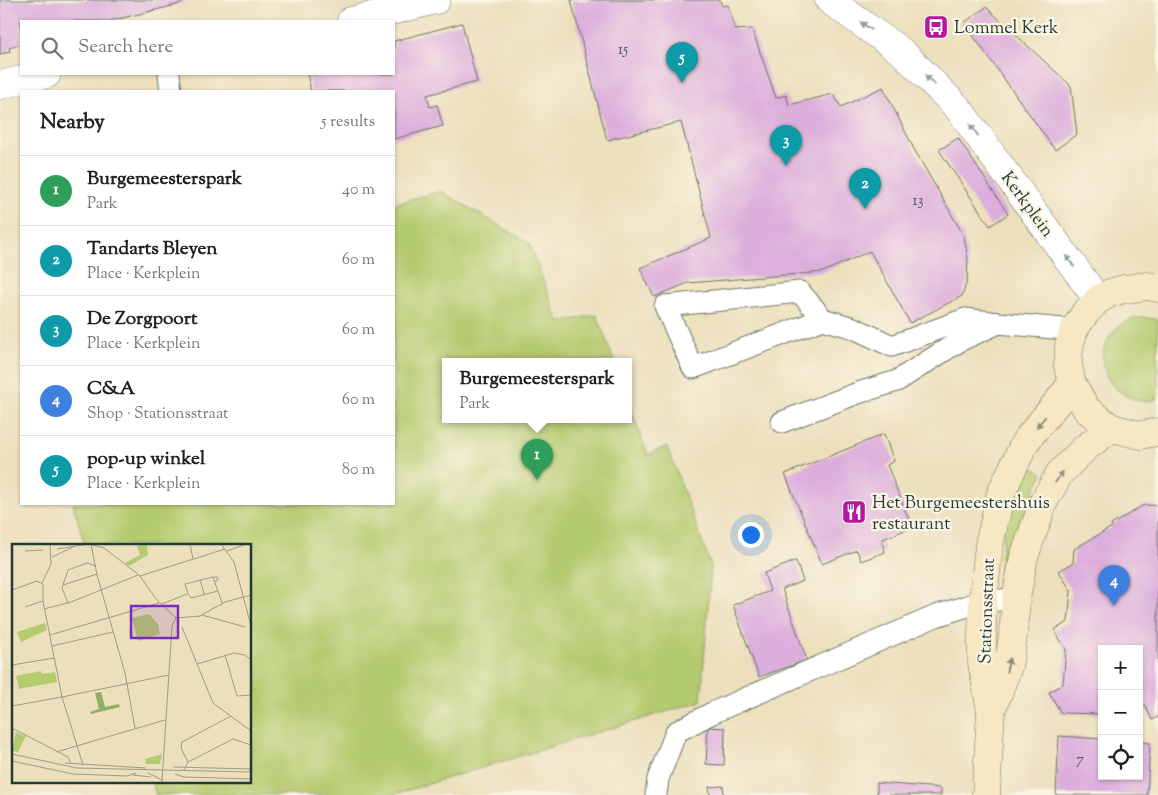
<!DOCTYPE html>
<html lang="en">
<head>
<meta charset="utf-8">
<style>
	:root { --surface:#fff; --page:#f2f2f2; --text:#202124; --muted:#757577; --line:#e0e0e0; --accent:#b5179e }
	body { margin:0; font-family:"Sorts Mill Goudy",serif; background:var(--page); color:var(--text) }
	.controls { position:absolute; right:15px; bottom:15px; display:grid; overflow:hidden; border-radius:0px; box-shadow:0 1px 4px #0004 }
	.controls button { width:45px; height:45px; display:grid; place-items:center; padding:0; border:0; border-bottom:1px solid var(--line); background:var(--surface); color:var(--text); font:25px sans-serif }
	.you { position:absolute; left:750px; top:534px; width:18px; height:18px; margin:-12px; border:4px solid #fff; border-radius:50%; background:#1a73e8; box-shadow:0 0 0 8px #1a73e833 }
	.badge { display:grid; place-items:center; width:32px; height:32px; border-radius:50%; background:var(--accent); color:#fff; font-size:16px; font-weight:700 }
	.pin { position:absolute; translate:-50% -41px; filter:drop-shadow(0 1px 2px #0008) }
	.pin::after { content:''; position:absolute; top:26px; width:18px; height:15px; background:inherit; clip-path:polygon(0 0,100% 0,50% 100%) }
	.popup { position:absolute; left:442px; top:358px; width:190px; height:65px; box-sizing:border-box; display:grid; place-content:center; border-radius:0px; background:var(--surface); filter:drop-shadow(0 1px 4px #0005); font-size:16px; white-space:nowrap; color:var(--muted) }
	.popup b { font-size:19px; color:var(--text) }
	.popup::after { content:''; position:absolute; left:50%; top:100%; margin-left:-10px; border:10px solid transparent; border-top-color:var(--surface) }
	.list { margin:0; padding:0; list-style:none }
	h2 { display:flex; justify-content:space-between; align-items:center; height:65px; margin:0; padding:0 20px; font-size:21px }
	h2 small { font-size:16px; font-weight:400; color:var(--muted) }
	.list li { display:grid; grid-template-columns:32px 1fr auto; gap:15px; align-items:center; box-sizing:border-box; height:70px; padding:0 20px; border-top:1px solid var(--line) }
	.list b { display:block; font-size:19px; white-space:nowrap }
	.list p { margin:0; font-size:16px; white-space:nowrap; color:var(--muted) }
	.list em { font-size:16px; font-style:normal; color:var(--muted) }
	.icon { flex:none; width:28px; height:28px; fill:none; stroke:currentColor; stroke-width:2; stroke-linecap:round; stroke-linejoin:round }
	.map { position:relative; flex:none; width:1158px; height:795px; overflow:hidden }
	.search { position:absolute; background:var(--surface); box-shadow:0 1px 4px #0004; left:20px; top:20px; width:375px; height:55px; display:flex; align-items:center; gap:12px; box-sizing:border-box; padding:0 18px; border-radius:0px; color:var(--muted); font-size:19px }
	.panel { position:absolute; background:var(--surface); box-shadow:0 1px 4px #0004; left:20px; top:90px; width:375px; height:415px; border-radius:0px }
	.map>svg:first-child { display:block }
</style>
</head>
<body>
<div class="map">
<svg width="1158" height="795" viewBox="0 0 1158 795">
	<rect width="100%" height="100%" fill="#fcf5e5"/>
	<filter id="ink" filterUnits="userSpaceOnUse"><feTurbulence type="fractalNoise" baseFrequency=".02" numOctaves="2"/><feDisplacementMap in="SourceGraphic" scale="10" xChannelSelector="R" yChannelSelector="G"/><feConvolveMatrix kernelMatrix="1 2 1 2 8 2 1 2 1" color-interpolation-filters="sRGB"/></filter>
	<filter id="wash" filterUnits="userSpaceOnUse"><feTurbulence type="fractalNoise" baseFrequency=".0096" numOctaves="4" result="noise"/><feDisplacementMap in="SourceGraphic" scale="20" xChannelSelector="R" yChannelSelector="G"/><feGaussianBlur stdDeviation="1.12" result="paint"/><feColorMatrix in="noise" values="0 0 0 0 0 0 0 0 0 0 0 0 0 0 0 0 0 1.4 0 .05"/><feComposite in="paint" operator="in"/></filter>
	<g filter="url(#wash)">
		<rect width="100%" height="100%" fill="#ecdfbc"/>
		<g fill="#b5cb6f" stroke="#6a8452">
			<path d="M 441,191 L 529,243 L 559,322 L 597,315 L 614,361 L 446,361 L 446,419 L 628,419 L 628,401 L 648,455 L 667,446 L 711,566 L 701,701 L 392,795 L 156,795 L 152,781 L 250,781 L 250,545 L 85,545 L 73,504 L 394,504 L 394,204 Z"/>
			<path d="M 1144,317 L 1158,320 L 1158,398 C 1150,402 1140,402 1131,398 C 1109,389 1095,365 1107,342 C 1111,334 1117,326 1125,322 C 1131,319 1137,318 1144,317 Z"/>
			<path d="M 1027,465 L 1043,473 C 1024,507 1013,543 1008,582 L 998,584 L 1005,519 Z"/>
		</g>
		<g id="blocks">
			<g fill="#dcaedc">
				<path d="M 0,0 L 188,0 L 176,5 L 110,21 L 21,21 L 21,44 L 9,48 L 10,52 L 0,54 Z"/>
				<path d="M 571,0 L 720,0 L 722,6 L 728,5 L 735,30 L 752,29 L 776,98 L 786,95 L 789,105 L 833,94 L 841,107 L 883,87 L 914,149 L 964,236 L 968,260 L 967,281 L 962,296 L 910,323 L 870,251 L 823,272 L 688,283 L 654,297 L 640,268 L 711,238 L 681,122 L 607,140 Z"/>
				<path d="M 986,7 L 1071,86 L 1077,134 L 1055,150 L 964,23 Z"/>
				<path d="M 462,23 L 477,82 L 427,95 L 430,107 L 437,105 L 443,126 L 394,139 L 394,91 L 311,91 L 307,74 L 394,74 L 394,41 Z"/>
				<path d="M 958,138 L 1008,214 L 990,226 L 939,150 Z"/>
				<path d="M 884,434 L 894,461 L 887,465 L 912,527 L 881,540 L 885,552 L 861,561 L 857,550 L 822,564 L 785,474 Z"/>
				<path d="M 1147,505 L 1158,506 L 1158,717 L 1152,720 L 1145,705 L 1139,708 L 1139,649 L 1102,649 L 1102,714 L 1061,713 L 1049,692 L 1063,684 L 1066,649 L 1054,630 L 1068,622 L 1071,591 L 1059,571 L 1073,563 L 1074,549 L 1112,527 L 1111,525 L 1142,506 Z"/>
				<path d="M 796,561 L 803,581 L 782,589 L 807,660 L 759,677 L 733,605 L 770,591 L 764,573 Z"/>
				<path d="M 708,727 L 725,728 L 724,765 L 706,764 Z"/>
				<path d="M 1059,736 L 1102,739 L 1102,776 L 1139,776 L 1139,742 L 1150,743 L 1147,795 L 1056,795 Z"/>
				<path d="M 877,783 L 941,788 L 941,795 L 877,795 Z"/>
				<path d="M 723,786 L 724,795 L 710,795 L 709,787 Z"/>
			</g>
		</g>
	</g>
	<g filter="url(#ink)">
		<use href="#blocks" fill-opacity="0" stroke="#677664" stroke-width="1"/>
		<g fill="none" stroke-linecap="round" stroke-linejoin="round">
			<defs>
				<g id="lane">
					<path d="M 169,74 L 171,91"/>
					<path d="M 823,319 L 800,292 L 665,306 L 693,368 L 823,319 L 854,328 L 892,346 L 965,319 L 999,323 L 1074,330"/>
					<path d="M 782,422 L 858,393 L 897,381 L 961,340 L 999,323"/>
					<path d="M 656,795 L 658,779 L 676,732 L 712,713 L 936,616 L 983,601 L 1016,599"/>
				</g>
				<g id="street">
					<path d="M 829,0 L 902,52 L 958,108 L 1098,300"/>
					<path d="M 351,21 L 436,0"/>
					<path d="M 0,85 L 47,74"/>
				</g>
				<g id="secondary">
					<path d="M 1158,288 L 1148,286 L 1124,289 L 1110,293 L 1098,300 L 1085,313 L 1074,330 L 1069,347 L 1068,366 L 1072,384 L 1087,410 L 1112,428 L 1140,435 L 1158,432"/>
					<path d="M 991,711 L 1008,667 L 1013,636 L 1016,599 L 1024,557 L 1044,501 L 1060,473 L 1085,448 L 1112,428"/>
					<path d="M 986,795 L 991,711 L 982,663 L 982,635 L 983,601 L 989,545 L 1001,493 L 1025,442 L 1072,384"/>
				</g>
			</defs>
			<use href="#lane" stroke="#677664" stroke-width="23"/>
			<use href="#street" stroke="#677664" stroke-width="29"/>
			<use href="#secondary" stroke="#677664" stroke-width="29"/>
			<use href="#lane" stroke="#fff" stroke-width="21"/>
			<use href="#street" stroke="#fff" stroke-width="28"/>
			<use href="#secondary" stroke="#f7e8c3" stroke-width="28"/>
		</g>
		<defs><path id="oneway-solid" d="M-6-.8H1V-3.2L6.5 0L1 3.2V.8H-6Z" transform="scale(1.25)"/></defs>
		<g fill="#8f9e9a">
			<use href="#oneway-solid" transform="translate(866 26) rotate(-145)"/>
			<use href="#oneway-solid" transform="translate(930 80) rotate(-134)"/>
			<use href="#oneway-solid" transform="translate(974 130) rotate(-126)"/>
			<use href="#oneway-solid" transform="translate(1070 261) rotate(-126)"/>
		</g>
		<g fill="#8b927c">
			<use href="#oneway-solid" transform="translate(1041 422) rotate(129)"/>
			<use href="#oneway-solid" transform="translate(1059 477) rotate(-56)"/>
			<use href="#oneway-solid" transform="translate(1008 665) rotate(-76)"/>
		</g>
	</g>
	<defs>
		<symbol id="bus-square" viewBox="-11 -11 22 22"><rect x="-9" y="-9" width="18" height="18" rx="4" fill="#b5179e" stroke="#fcf5e5"/><path d="M-5-6H5V4H4V6H2V4H-2V6H-4V4H-5ZM-3.5-4V0h7V-4ZM-3.5 1.2v1.5H-2V1.2ZM2 1.2v1.5H3.5V1.2Z" fill="#fff"/></symbol>
		<symbol id="restaurant-square" viewBox="-11 -11 22 22"><rect x="-9" y="-9" width="18" height="18" rx="4" fill="#b5179e" stroke="#fcf5e5"/><path d="M-5-6h1v4h1v-4h1v4h1v-4h1v5L-1.5 .5V6h-2V.5L-5-1ZM5-6V6H3V1.5H1.5Q1.5-4 5-6Z" fill="#fff"/></symbol>
	</defs>
	<g fill-rule="evenodd">
		<use href="#bus-square" x="922" y="13" width="28" height="28"/>
		<use href="#restaurant-square" x="840" y="498" width="28" height="28"/>
	</g>
	<g text-anchor="middle" stroke-width="4.5" stroke-linejoin="round" paint-order="stroke">
		<g font-size="15" fill="#4e595e">
			<text x="623" y="54">15</text>
			<text x="918" y="205">13</text>
			<text x="1080" y="764">7</text>
		</g>
		<g font-size="18" fill="#1f3d34" stroke="#fcf5e5" text-anchor="start">
			<text x="954" y="33">Lommel Kerk</text>
			<text x="872" y="508">Het Burgemeestershuis<tspan x="872" dy="21">restaurant</tspan></text>
		</g>
		<g font-size="18" fill="#1f3d34" stroke="#fcf5e5">
			<text transform="translate(1028 204) rotate(54)" y="6">Kerkplein</text>
			<text transform="translate(986 611) rotate(-88)" y="6">Stationsstraat</text>
		</g>
	</g>
	<g transform="translate(12 544)">
		<rect width="239" height="239" fill="#ecdfbc"/>
		<path d="M 135,0 L 136,11 L 117,22 L 113,19 L 128,11 L 125,2 ZM 137,70 L 146,80 L 148,90 L 126,97 L 120,74 ZM 33,79 L 35,86 L 9,98 L 5,88 ZM 29,127 L 30,130 L 43,128 L 45,138 L 7,145 L 4,132 ZM 4,188 L 14,192 L 6,208 L 0,206 ZM 150,210 L 148,220 L 134,220 L 133,215 Z" fill="#b5cb6f"/>
		<path d="M 89,148 L 93,163 L 107,160 L 108,163 L 79,170 L 78,168 L 87,165 L 83,149 Z" fill="#90af62"/>
		<path fill="none" stroke="#9a9e86" stroke-width="1" d="M 79,0 L 85,31 L 113,129 L 123,184M 178,0 L 181,15M 209,0 L 222,18 L 239,82M 45,5 L 77,0 L 92,4 L 127,31 L 145,56 L 164,74M 13,7 L 31,6M 215,7 L 234,0M 40,13 L 61,3M 128,32 L 213,5M 201,33 L 173,40 L 176,50 L 179,54 L 206,47M 188,35 L 192,50M 203,38 L 206,36 L 205,33 L 201,33 L 210,59M 30,39 L 39,20 L 38,0M 51,41 L 85,30M 0,46 L 25,37 L 31,40 L 31,57 L 50,153 L 157,131M 56,59 L 50,44 L 56,26 L 75,19 L 84,22M 150,60 L 175,50M 13,63 L 31,57M 32,65 L 59,58 L 126,31M 190,71 L 233,83M 186,73 L 213,58 L 239,51M 170,83 L 201,159 L 239,187M 38,91 L 147,59M 40,102 L 101,88M 213,111 L 225,152 L 239,151M 185,120 L 222,109 L 233,111 L 239,116M 0,121 L 42,114M 0,162 L 50,153 L 71,221M 0,184 L 56,213 L 59,220M 44,208 L 153,176M 0,210 L 65,224 L 239,228M 0,217 L 61,230 L 115,232 L 124,229M 176,218 L 169,204 L 170,198 L 219,172M 53,219 L 134,224M 162,223 L 239,225M 172,226 L 176,218 L 221,195 L 239,201M 136,229 L 150,236M 163,230 L 172,233 L 239,235M 121,231 L 139,233M 150,238 L 160,82 L 164,74 L 188,72"/>
		<path fill="#7b2cbf" fill-opacity="0.15" stroke="#7b2cbf" stroke-width="2.5" d="M 119,62 L 166,62 L 166,94 L 119,94 Z"/>
		<rect width="239" height="239" fill="none" stroke="#1f3d34" stroke-width="2.5"/>
	</g>
</svg>
<div class="controls">
<button>+</button>
<button>−</button>
<button><svg class="icon" aria-label="locate" viewBox="0 0 24 24"><circle cx="12" cy="12" r="6"/><path d="M12 2v4M12 18v4M2 12h4M18 12h4"/></svg></button>
</div>
<div class="you"></div>
<div class="pin badge" style="left:537px;top:480px;background:#2e9e5b">1</div>
<div class="popup"><b>Burgemeesterspark</b>Park</div>
<div class="pin badge" style="left:865px;top:209px;background:#0f9aa8">2</div>
<div class="pin badge" style="left:786px;top:166px;background:#0f9aa8">3</div>
<div class="pin badge" style="left:1114px;top:606px;background:#3f7fe0">4</div>
<div class="pin badge" style="left:682px;top:83px;background:#0f9aa8">5</div>
<div class="search"><svg class="icon" aria-label="search" viewBox="0 0 24 24"><circle cx="10" cy="10" r="6"/><path d="M15 15l6 6"/></svg>Search here</div>
<section class="panel">
<h2>Nearby<small>5 results</small></h2>
<ul class="list">
<li><span class="badge" style="background:#2e9e5b">1</span><div><b>Burgemeesterspark</b><p>Park</p></div><em>40 m</em></li>
<li><span class="badge" style="background:#0f9aa8">2</span><div><b>Tandarts Bleyen</b><p>Place · Kerkplein</p></div><em>60 m</em></li>
<li><span class="badge" style="background:#0f9aa8">3</span><div><b>De Zorgpoort</b><p>Place · Kerkplein</p></div><em>60 m</em></li>
<li><span class="badge" style="background:#3f7fe0">4</span><div><b>C&amp;A</b><p>Shop · Stationsstraat</p></div><em>60 m</em></li>
<li><span class="badge" style="background:#0f9aa8">5</span><div><b>pop-up winkel</b><p>Place · Kerkplein</p></div><em>80 m</em></li>
</ul>
</section>
</div>
</body>
</html>
